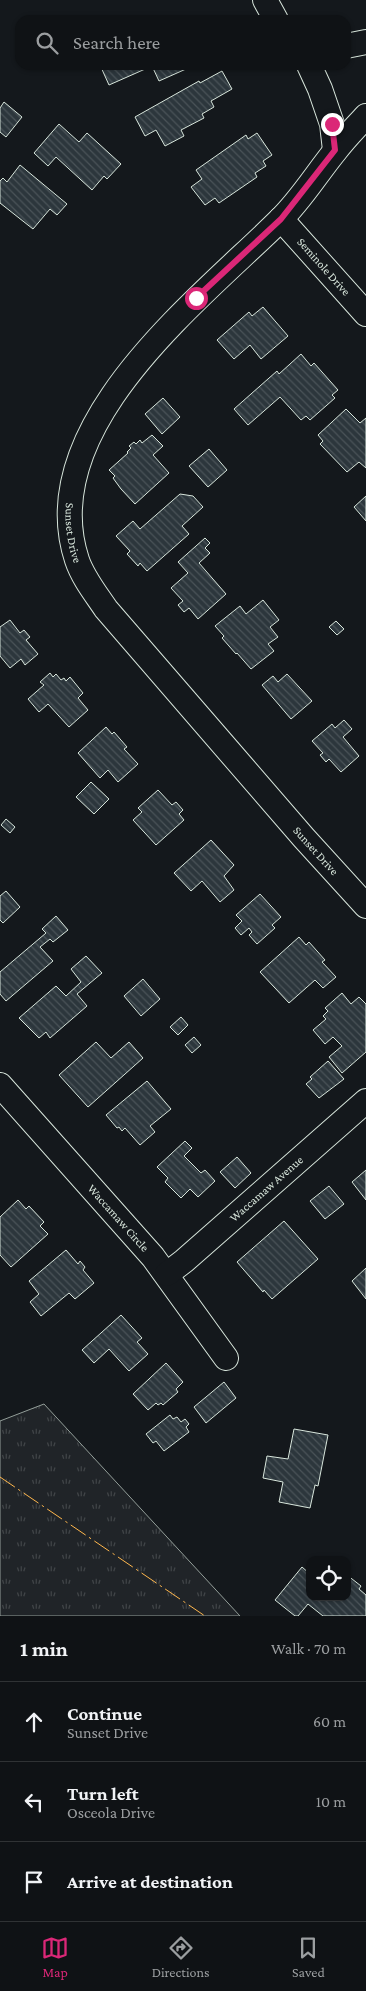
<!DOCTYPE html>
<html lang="en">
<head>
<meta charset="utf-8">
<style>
	:root { --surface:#0f1215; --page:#181b1e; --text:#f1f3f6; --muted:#9b9ea0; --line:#2f3234; --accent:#db2777 }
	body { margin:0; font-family:"Crimson Pro",serif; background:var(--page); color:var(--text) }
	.controls { position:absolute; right:15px; bottom:15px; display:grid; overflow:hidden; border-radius:10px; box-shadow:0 1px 4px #0004 }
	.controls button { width:45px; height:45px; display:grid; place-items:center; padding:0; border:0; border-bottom:1px solid var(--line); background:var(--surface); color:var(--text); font:25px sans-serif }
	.stop { position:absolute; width:15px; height:15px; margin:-11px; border:4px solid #db2777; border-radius:50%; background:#fff }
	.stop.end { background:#db2777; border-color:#fff; box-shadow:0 1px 5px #0008 }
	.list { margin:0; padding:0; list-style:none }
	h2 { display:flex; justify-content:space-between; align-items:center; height:65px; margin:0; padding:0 20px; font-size:21px }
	h2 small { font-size:16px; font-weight:400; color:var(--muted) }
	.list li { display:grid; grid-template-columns:32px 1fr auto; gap:15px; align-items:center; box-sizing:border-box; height:80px; padding:0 20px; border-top:1px solid var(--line) }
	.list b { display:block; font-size:19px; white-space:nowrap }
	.list p { margin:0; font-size:16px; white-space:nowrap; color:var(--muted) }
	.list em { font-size:16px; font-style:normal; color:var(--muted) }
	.icon { flex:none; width:28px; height:28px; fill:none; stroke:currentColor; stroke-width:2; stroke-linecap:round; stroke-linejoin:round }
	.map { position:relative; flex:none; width:366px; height:1616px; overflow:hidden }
	.search { position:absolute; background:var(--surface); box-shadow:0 1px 4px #0004; left:15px; right:15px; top:15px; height:55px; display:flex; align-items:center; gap:12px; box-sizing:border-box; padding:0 18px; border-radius:15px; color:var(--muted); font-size:19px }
	.sheet { height:305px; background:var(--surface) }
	nav { display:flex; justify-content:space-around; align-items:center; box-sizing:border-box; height:70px; border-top:1px solid var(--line); background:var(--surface); font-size:14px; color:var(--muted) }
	nav a { display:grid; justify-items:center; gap:2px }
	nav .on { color:var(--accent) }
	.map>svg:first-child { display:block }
</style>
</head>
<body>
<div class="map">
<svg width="366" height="1616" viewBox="0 0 366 1616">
	<defs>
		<pattern id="grass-tufts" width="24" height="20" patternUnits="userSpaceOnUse" patternTransform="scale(1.25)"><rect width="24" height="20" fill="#202428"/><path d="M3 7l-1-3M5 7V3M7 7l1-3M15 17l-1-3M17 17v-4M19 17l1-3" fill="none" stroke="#404447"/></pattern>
		<pattern id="building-back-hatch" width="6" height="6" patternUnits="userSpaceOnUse" patternTransform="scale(1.25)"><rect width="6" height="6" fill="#2c363c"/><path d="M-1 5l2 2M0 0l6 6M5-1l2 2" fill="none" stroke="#4a5358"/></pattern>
	</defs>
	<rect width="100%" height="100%" fill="#14181c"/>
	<path fill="url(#grass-tufts)" stroke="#939e99" d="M 44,1404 L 240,1616 L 0,1616 L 0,1421 Z"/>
	<g fill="url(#building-back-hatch)" stroke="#d8e6dc">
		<path d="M 100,65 L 195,65 L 159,81 L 152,66 L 109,85 Z"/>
		<path d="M 222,71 L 232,89 L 211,101 L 214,107 L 202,114 L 204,118 L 181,130 L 184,136 L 165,146 L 156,130 L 145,136 L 135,117 L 199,81 L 200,83 Z"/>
		<path d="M 4,102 L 22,117 L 6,137 L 0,132 L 0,108 Z"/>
		<path d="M 59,124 L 79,142 L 87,133 L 121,164 L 107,179 L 104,176 L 92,190 L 56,157 L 48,166 L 34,153 Z"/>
		<path d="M 257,133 L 272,155 L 263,161 L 266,166 L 255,173 L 257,177 L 219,203 L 215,198 L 205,205 L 191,187 L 202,179 L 196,170 L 246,135 L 248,139 Z"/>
		<path d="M 20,165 L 67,204 L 57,215 L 50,209 L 33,229 L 0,203 L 0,181 L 3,178 L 7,182 Z"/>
		<path d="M 263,307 L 288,336 L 261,359 L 250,345 L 234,359 L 217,340 L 249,312 L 252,316 Z"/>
		<path d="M 301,354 L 311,366 L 314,363 L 338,390 L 332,395 L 335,398 L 310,420 L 306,416 L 301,420 L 280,397 L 248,425 L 234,409 L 277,371 L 279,374 Z"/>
		<path d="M 163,398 L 180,417 L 162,434 L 145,414 Z"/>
		<path d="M 346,409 L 360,423 L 366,418 L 366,468 L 359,462 L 347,472 L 320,444 L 323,441 L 318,435 Z"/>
		<path d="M 152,435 L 163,446 L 153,455 L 169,473 L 135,504 L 121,489 L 113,478 L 115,476 L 109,470 L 128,453 L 127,452 L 131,448 L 129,446 L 134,442 L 136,444 L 140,440 L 142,443 Z"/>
		<path d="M 209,449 L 227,470 L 208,487 L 189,466 Z"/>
		<path d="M 180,494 L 193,496 L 203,507 L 182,526 L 189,534 L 147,571 L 140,563 L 138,566 L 127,554 L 130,551 L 116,536 L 133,521 L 140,529 Z"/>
		<path d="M 366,496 L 366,521 L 354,507 Z"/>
		<path d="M 205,538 L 210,543 L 205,548 L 210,553 L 199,563 L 226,594 L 198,619 L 189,608 L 184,612 L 178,605 L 183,601 L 171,588 L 188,573 L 178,562 Z"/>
		<path d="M 263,600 L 279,620 L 270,627 L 278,637 L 268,644 L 274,651 L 251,669 L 237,653 L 236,654 L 222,638 L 224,636 L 215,626 L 240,606 L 246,614 Z"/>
		<path d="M 10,620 L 20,633 L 24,630 L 30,637 L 26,640 L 38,654 L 25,665 L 21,659 L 10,668 L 0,656 L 0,627 Z"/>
		<path d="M 336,621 L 344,629 L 337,635 L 329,627 Z"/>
		<path d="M 50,673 L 53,677 L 56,674 L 61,680 L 64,678 L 66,681 L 70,677 L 83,693 L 78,698 L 88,710 L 69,727 L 48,704 L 39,712 L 28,699 L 44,685 L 40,682 Z"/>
		<path d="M 287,674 L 312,701 L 291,719 L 262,685 L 273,676 L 278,682 Z"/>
		<path d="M 344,720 L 352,729 L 343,737 L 359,756 L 341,772 L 329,759 L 326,762 L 320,755 L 323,753 L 312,741 L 332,724 L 335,728 Z"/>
		<path d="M 106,727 L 112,734 L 114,732 L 127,747 L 124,749 L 138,764 L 118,782 L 108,770 L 100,778 L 78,753 Z"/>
		<path d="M 91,782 L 109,799 L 94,814 L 76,797 Z"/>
		<path d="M 158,790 L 172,805 L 176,802 L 183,810 L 179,814 L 184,820 L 156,845 L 133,820 L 142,812 L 138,808 Z"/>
		<path d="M 6,819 L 15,827 L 10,833 L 1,825 Z"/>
		<path d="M 211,840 L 234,865 L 224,876 L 234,890 L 220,902 L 202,881 L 191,891 L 174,873 Z"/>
		<path d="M 6,891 L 20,907 L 3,923 L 0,920 L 0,896 Z"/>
		<path d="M 260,894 L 281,917 L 272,925 L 275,928 L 257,944 L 249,935 L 252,932 L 249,928 L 241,935 L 235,928 L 242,921 L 236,915 Z"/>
		<path d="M 56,916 L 68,930 L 53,942 L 50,939 L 40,947 L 53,961 L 6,1001 L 0,994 L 0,972 L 46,933 L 42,929 Z"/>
		<path d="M 299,937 L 306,945 L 309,942 L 325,960 L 322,962 L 336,977 L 323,988 L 315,980 L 289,1003 L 260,972 Z"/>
		<path d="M 86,956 L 102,973 L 77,994 L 87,1006 L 50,1038 L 46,1032 L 39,1038 L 19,1018 L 56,986 L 66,996 L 81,982 L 71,969 Z"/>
		<path d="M 143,979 L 160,999 L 141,1016 L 124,996 Z"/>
		<path d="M 342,993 L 351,1004 L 359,997 L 366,1004 L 366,1052 L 342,1073 L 329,1057 L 342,1046 L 333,1037 L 325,1044 L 313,1030 L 326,1019 L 323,1016 L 328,1011 L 325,1008 Z"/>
		<path d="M 181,1017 L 188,1025 L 178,1035 L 170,1027 Z"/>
		<path d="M 194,1037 L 201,1045 L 192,1053 L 185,1045 Z"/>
		<path d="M 96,1042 L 111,1058 L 129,1042 L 143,1058 L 88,1107 L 59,1075 Z"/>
		<path d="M 328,1061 L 344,1079 L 319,1098 L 306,1084 L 312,1079 L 310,1077 Z"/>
		<path d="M 147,1081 L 171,1109 L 150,1126 L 155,1132 L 140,1145 L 125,1128 L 122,1131 L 119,1127 L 117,1128 L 106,1115 Z"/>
		<path d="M 185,1141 L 192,1148 L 184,1156 L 201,1173 L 205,1170 L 215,1181 L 198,1197 L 190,1189 L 181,1198 L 165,1182 L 168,1178 L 157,1167 Z"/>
		<path d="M 237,1157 L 251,1173 L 235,1188 L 220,1172 Z"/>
		<path d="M 366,1170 L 366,1200 L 352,1182 Z"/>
		<path d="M 329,1186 L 344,1204 L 325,1219 L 310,1201 Z"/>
		<path d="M 18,1200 L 26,1209 L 29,1206 L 44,1222 L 40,1226 L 48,1234 L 11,1267 L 0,1255 L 0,1217 Z"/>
		<path d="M 284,1221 L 318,1259 L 272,1299 L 264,1290 L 263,1292 L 237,1262 Z"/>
		<path d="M 66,1250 L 78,1264 L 80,1261 L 85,1267 L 83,1270 L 94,1283 L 75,1299 L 69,1293 L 41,1316 L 30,1302 L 39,1294 L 29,1281 Z"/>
		<path d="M 366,1268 L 366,1299 L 352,1281 Z"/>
		<path d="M 121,1315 L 142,1338 L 137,1342 L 148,1354 L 129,1371 L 109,1349 L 94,1363 L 82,1350 Z"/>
		<path d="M 166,1363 L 183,1382 L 176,1389 L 178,1392 L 163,1405 L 161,1403 L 158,1405 L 156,1403 L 148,1410 L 133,1394 Z"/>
		<path d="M 224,1382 L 236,1398 L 206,1423 L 194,1407 Z"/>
		<path d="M 170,1415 L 173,1419 L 177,1417 L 181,1422 L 185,1419 L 189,1424 L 186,1427 L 189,1432 L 164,1451 L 156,1441 L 153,1443 L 146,1434 Z"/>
		<path d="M 294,1429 L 328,1435 L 318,1486 L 315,1485 L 310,1508 L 279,1502 L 283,1482 L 263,1478 L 267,1456 L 288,1459 Z"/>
		<path d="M 302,1567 L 310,1574 L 310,1597 L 347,1597 L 347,1575 L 361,1586 L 359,1589 L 366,1595 L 366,1616 L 323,1616 L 308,1604 L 298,1616 L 295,1616 L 275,1600 Z"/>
	</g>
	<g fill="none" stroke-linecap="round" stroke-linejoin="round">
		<defs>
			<g id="minor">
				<path d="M 265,0 L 276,20"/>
				<path d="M 346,46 L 366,42"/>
				<path d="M 309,65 L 320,89 L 332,124 L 335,150"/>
				<path id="s1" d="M 366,116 C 356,127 345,138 336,150 C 317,173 301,200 279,221 C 197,302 33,427 77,560 C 83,578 96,594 106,609 L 304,838 L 366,906"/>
				<path id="s2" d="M 281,219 L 366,314"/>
				<path id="s3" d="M 0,1085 L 153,1257 L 226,1358"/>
				<path id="s4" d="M 167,1274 L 184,1261 L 366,1101"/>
			</g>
		</defs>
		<use href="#minor" stroke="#d8e6dc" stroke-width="26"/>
		<use href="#minor" stroke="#14181c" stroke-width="24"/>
		<path stroke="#ffb74d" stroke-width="1" stroke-dasharray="18 4 2.5 4" stroke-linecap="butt" d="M 0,1477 L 205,1616"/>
	</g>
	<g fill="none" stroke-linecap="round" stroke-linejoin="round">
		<path stroke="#db2777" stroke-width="6" d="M 196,298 L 281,219 L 335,150 L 332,124"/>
	</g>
	<g text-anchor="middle" stroke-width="4" stroke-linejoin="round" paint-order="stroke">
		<g font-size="12" fill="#d8e6dc" stroke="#14181c">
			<text dy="4" stroke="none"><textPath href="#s2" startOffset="64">Seminole Drive</textPath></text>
			<text dy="4" stroke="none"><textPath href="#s1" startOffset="525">Sunset Drive</textPath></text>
			<text dy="4" stroke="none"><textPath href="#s1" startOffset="930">Sunset Drive</textPath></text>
			<text dy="4" stroke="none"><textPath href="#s4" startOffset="131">Waccamaw Avenue</textPath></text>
			<text dy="4" stroke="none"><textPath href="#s3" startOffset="178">Waccamaw Circle</textPath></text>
		</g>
	</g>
</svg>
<div class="controls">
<button><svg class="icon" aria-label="locate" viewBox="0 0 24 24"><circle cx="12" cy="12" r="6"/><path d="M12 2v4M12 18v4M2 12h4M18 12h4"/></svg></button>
</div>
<div class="stop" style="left:196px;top:298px"></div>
<div class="stop end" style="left:332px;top:124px"></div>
<div class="search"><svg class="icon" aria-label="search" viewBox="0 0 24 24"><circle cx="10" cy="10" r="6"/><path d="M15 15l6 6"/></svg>Search here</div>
</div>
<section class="sheet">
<h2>1 min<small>Walk · 70 m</small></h2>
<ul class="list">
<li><svg class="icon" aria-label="ahead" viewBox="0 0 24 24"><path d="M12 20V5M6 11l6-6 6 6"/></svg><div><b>Continue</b><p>Sunset Drive</p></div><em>60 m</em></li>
<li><svg class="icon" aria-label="left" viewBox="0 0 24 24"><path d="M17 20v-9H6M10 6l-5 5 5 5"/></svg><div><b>Turn left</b><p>Osceola Drive</p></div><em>10 m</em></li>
<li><svg class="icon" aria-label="arrive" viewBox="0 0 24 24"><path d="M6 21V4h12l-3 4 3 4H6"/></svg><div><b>Arrive at destination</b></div></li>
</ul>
</section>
<nav>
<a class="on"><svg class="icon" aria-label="map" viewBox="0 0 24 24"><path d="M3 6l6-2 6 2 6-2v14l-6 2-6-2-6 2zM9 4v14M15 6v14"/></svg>Map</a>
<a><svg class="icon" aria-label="directions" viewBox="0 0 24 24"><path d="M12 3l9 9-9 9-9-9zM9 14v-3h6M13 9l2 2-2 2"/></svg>Directions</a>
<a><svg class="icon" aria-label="saved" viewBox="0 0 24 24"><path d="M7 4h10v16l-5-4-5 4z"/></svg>Saved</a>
</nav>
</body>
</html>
